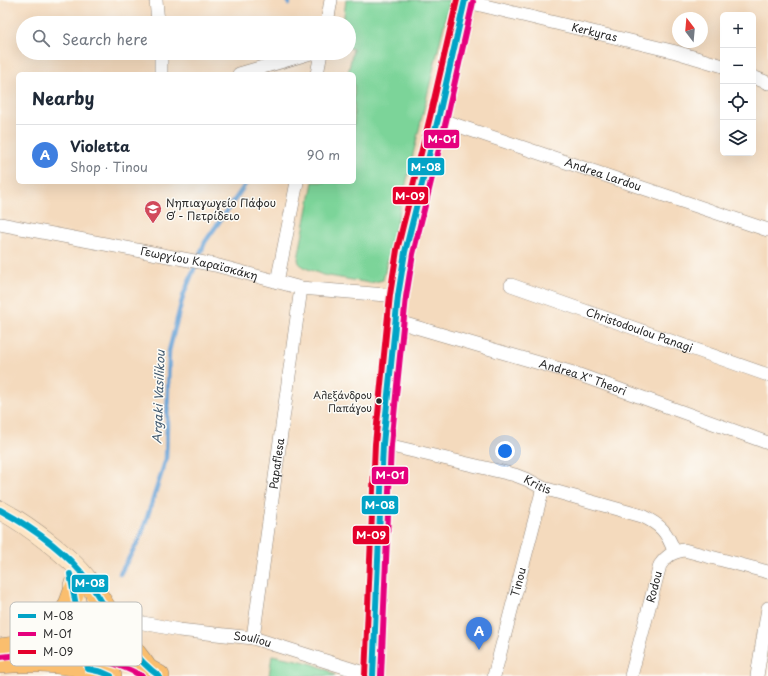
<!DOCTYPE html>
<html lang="en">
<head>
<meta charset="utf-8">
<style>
	:root { --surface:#fff; --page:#f6f6f7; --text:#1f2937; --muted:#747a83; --line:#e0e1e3; --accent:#111827 }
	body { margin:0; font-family:"Playpen Sans",sans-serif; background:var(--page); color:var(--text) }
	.controls { position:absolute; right:12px; top:12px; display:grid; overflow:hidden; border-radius:6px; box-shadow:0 4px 16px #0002 }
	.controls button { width:36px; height:36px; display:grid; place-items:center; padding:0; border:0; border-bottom:1px solid var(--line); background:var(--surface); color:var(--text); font:20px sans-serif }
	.compass { position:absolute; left:672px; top:12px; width:36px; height:36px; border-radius:50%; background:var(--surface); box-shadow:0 4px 16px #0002; rotate:344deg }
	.you { position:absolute; left:505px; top:451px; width:14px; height:14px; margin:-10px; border:3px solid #fff; border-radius:50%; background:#1a73e8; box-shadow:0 0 0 6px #1a73e833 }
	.badge { display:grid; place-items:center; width:26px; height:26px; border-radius:50%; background:var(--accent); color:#fff; font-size:13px; font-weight:700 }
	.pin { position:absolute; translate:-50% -33px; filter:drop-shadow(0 1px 2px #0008) }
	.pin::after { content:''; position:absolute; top:21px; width:14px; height:12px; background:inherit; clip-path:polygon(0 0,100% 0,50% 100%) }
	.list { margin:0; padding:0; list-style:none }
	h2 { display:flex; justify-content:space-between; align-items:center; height:52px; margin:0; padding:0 16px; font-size:17px }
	h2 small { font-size:13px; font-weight:400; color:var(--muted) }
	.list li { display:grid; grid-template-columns:26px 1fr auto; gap:12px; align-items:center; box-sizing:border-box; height:60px; padding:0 16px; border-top:1px solid var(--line) }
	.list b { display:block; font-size:15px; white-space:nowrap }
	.list p { margin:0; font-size:13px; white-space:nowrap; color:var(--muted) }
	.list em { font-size:13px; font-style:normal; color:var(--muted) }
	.icon { flex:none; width:22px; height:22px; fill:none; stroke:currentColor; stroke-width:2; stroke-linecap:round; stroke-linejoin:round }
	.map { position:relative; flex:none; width:768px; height:676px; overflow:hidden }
	.search { position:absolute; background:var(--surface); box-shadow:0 4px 16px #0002; left:16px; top:16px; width:340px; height:44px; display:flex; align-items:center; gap:10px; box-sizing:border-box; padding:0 14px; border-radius:22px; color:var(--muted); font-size:15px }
	.panel { position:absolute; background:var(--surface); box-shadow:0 4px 16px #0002; left:16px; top:72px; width:340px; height:112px; border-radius:6px }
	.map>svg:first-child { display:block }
</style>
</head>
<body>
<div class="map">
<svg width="768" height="676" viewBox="0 0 768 676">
	<rect width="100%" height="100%" fill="#fdfcf7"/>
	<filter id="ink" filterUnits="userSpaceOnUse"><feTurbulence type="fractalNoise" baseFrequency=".025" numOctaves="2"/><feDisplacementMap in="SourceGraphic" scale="8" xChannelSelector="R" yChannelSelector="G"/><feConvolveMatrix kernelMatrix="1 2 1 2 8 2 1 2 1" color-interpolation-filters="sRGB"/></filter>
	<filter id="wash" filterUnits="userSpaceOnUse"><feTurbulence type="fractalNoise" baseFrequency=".012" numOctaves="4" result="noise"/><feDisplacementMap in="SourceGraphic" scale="16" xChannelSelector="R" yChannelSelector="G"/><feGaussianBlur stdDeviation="0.9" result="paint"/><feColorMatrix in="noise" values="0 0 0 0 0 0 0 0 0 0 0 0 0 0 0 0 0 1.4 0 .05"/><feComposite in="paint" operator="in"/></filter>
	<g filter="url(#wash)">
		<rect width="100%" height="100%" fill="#f4dabd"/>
		<g fill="#7bd499" stroke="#538062">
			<path d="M 346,0 L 450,0 L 383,280 L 370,283 L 323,275 L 303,267 L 299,263 L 298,259 L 313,182 L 354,182 L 354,74 L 348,74 L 353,49 L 349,48 L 349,23 L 343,23 Z"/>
			<path d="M 272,655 C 294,660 319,662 336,676 L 269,676 Z"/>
		</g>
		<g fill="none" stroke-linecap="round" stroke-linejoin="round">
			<g stroke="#64a0d5" stroke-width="4.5">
				<path d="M 288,0 L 289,4"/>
				<path d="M 120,574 L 141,536 L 166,459 L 169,351 L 183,296 L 205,242 L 247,182"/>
			</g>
		</g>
	</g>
	<g filter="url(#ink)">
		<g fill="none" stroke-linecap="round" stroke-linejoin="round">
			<defs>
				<g id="street">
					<path d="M 156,0 L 158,23"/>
					<path id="s1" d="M 464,1 L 676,52 L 723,66"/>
					<path d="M 327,23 L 331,0"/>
					<path d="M 161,53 L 161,74"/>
					<path d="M 239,74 L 311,53"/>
					<path d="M 317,74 L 321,53"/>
					<path d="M 753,77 L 768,83"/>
					<path id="s2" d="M 438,119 L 768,230"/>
					<path id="s3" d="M 0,224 L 215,265 L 301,288 L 398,296"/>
					<path d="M 277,282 L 297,182"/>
					<path id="s4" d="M 511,285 L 768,375"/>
					<path id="s5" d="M 395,321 L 577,374 L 768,443"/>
					<path id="s6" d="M 383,444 L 515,475 L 528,480 L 543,488 L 642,516 C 661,525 667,532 674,551"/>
					<path id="s7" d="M 128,620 L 179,630 L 253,638 L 373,676"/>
					<path id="s8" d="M 253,638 L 301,288"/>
					<path id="s9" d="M 494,676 L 543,488"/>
					<path id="s10" d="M 631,676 L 660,565 C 667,555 673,552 684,550 L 768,572"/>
					<path d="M 757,676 L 768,608"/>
				</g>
				<g id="secondary">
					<path d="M 0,510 C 23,522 84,565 93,589 C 102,613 102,640 102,665"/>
					<path d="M 73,585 L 87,663"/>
					<path d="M 373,676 L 383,444 L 398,296 L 405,252 L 438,119 L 465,0"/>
				</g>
				<g id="primary">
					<path d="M 93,588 L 123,637 L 145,666"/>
					<path d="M 25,643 C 57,628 63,624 74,591"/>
					<path d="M 0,649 C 61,640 105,644 159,676"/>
					<path d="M 0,663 C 32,660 82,662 111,676"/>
				</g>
			</defs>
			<use href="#street" stroke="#908274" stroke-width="14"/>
			<use href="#secondary" stroke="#908274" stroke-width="20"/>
			<use href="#primary" stroke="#908274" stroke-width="22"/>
			<use href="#street" stroke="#fff" stroke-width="13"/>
			<use href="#secondary" stroke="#fde5c5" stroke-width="19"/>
			<use href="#primary" stroke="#fabe6e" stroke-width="21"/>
			<defs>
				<g id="bus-1">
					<path d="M 0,510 C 33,528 66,551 88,581 C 113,615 123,650 159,676"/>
					<path d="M 70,574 L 88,669 L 102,672 L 111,676"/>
					<path d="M 373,676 L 383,444 L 398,296 L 405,252 L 438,119 L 465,0"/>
				</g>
				<g id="bus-2">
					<path d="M 1,657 C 51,651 96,651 142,676"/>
					<path d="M 381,676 L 391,445 L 406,297 L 413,254 L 446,121 L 473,2"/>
				</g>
				<path id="bus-3" d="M 365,676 L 375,444 L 390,295 L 397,250 L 430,117 L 457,0"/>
			</defs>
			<use href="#bus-1" stroke="#fdfcf7" stroke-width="9"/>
			<use href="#bus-2" stroke="#fdfcf7" stroke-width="9"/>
			<use href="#bus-3" stroke="#fdfcf7" stroke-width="9"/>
			<use href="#bus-1" stroke="#02a3c6" stroke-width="6"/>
			<use href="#bus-2" stroke="#e5007d" stroke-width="6"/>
			<use href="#bus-3" stroke="#e4002b" stroke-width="6"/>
		</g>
	</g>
	<defs>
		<symbol id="school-pin" viewBox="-11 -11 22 30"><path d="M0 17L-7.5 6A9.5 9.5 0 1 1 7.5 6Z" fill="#d1495b" stroke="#fdfcf7"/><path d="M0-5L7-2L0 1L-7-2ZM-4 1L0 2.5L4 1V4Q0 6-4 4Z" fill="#fff"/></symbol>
	</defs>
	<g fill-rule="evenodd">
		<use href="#school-pin" x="143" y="199" width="20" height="27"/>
	</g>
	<circle fill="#2b2b2b" stroke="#fdfcf7" stroke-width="1.5" cx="379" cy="401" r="3.5"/>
	<g text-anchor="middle" stroke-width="3" stroke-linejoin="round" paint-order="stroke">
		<g font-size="10" fill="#2b2b2b" stroke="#fdfcf7" text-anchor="end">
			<text x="372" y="399">Αλεξάνδρου<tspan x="372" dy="13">Παπάγου</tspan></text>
		</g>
		<g font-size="11" fill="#2b2b2b" stroke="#fdfcf7">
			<text dy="4" stroke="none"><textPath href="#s1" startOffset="134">Kerkyras</textPath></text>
			<text dy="4" stroke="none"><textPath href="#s2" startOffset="174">Andrea Lardou</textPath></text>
			<text dy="4" stroke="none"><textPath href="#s3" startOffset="203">Γεωργίου Καραϊσκάκη</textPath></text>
			<text dy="4" stroke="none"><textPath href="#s4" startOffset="136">Christodoulou Panagi</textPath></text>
			<text dy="4" stroke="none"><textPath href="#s5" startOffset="196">Andrea X" Theori</textPath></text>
			<text dy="4" stroke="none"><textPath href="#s8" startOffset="176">Papaflesa</textPath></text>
			<text dy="4" stroke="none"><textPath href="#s6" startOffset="160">Kritis</textPath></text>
			<text dy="4" stroke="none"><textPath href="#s9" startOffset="97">Tinou</textPath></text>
			<text dy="4" stroke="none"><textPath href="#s10" startOffset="92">Rodou</textPath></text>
			<text dy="4" stroke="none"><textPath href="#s7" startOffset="126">Souliou</textPath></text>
		</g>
		<g font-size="11" fill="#2b2b2b" stroke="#fdfcf7" text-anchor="start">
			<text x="166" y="207">Νηπιαγωγείο Πάφου<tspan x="166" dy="13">Θ΄ - Πετρίδειο</tspan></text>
		</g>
		<g font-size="12" font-style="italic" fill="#425a6f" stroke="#fdfcf7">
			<text transform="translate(159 397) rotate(-88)" y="4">Argaki Vasilikou</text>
		</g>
	</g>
	<rect x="10" y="602" width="132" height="64" rx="6" fill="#fdfcf7" stroke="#bebdba" stroke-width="1"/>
	<rect x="18" y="614" width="18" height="4" fill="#02a3c6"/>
	<rect x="18" y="632" width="18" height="4" fill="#e5007d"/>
	<rect x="18" y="650" width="18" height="4" fill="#e4002b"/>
	<g font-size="11" fill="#2b2b2b">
		<text x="43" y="620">M-08</text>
		<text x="43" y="638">M-01</text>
		<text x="43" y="656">M-09</text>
	</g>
	<g stroke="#fdfcf7" stroke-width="1.5">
		<rect x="423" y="129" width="37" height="20" rx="4" fill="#e5007d"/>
		<rect x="407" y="157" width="38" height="19" rx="4" fill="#02a3c6"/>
		<rect x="392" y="186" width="37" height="19" rx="4" fill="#e4002b"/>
		<rect x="371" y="466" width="38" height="19" rx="4" fill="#e5007d"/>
		<rect x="361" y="495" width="38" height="20" rx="4" fill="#02a3c6"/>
		<rect x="352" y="525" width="38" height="20" rx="4" fill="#e4002b"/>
		<rect x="71" y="574" width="38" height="19" rx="4" fill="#02a3c6"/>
	</g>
	<g font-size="11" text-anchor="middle" font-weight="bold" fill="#fff">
		<text x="442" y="143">M-01</text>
		<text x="426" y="171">M-08</text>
		<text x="410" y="200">M-09</text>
		<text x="390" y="479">M-01</text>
		<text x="380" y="509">M-08</text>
		<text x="371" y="539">M-09</text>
		<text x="90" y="587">M-08</text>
	</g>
</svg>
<div class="controls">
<button>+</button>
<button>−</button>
<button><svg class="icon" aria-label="locate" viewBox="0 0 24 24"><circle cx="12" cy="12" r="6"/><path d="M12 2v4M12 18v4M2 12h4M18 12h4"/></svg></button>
<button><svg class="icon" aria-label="layers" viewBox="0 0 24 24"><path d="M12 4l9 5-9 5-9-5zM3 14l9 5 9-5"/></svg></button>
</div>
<svg class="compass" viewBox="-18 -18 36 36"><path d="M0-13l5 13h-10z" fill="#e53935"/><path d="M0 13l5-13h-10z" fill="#747a83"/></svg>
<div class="you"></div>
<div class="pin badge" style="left:479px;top:650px;background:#3f7fe0">A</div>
<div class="search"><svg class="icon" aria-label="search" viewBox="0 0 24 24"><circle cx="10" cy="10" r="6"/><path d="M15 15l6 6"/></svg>Search here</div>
<section class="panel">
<h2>Nearby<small></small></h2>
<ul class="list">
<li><span class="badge" style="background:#3f7fe0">A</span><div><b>Violetta</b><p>Shop · Tinou</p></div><em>90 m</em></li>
</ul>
</section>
</div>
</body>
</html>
